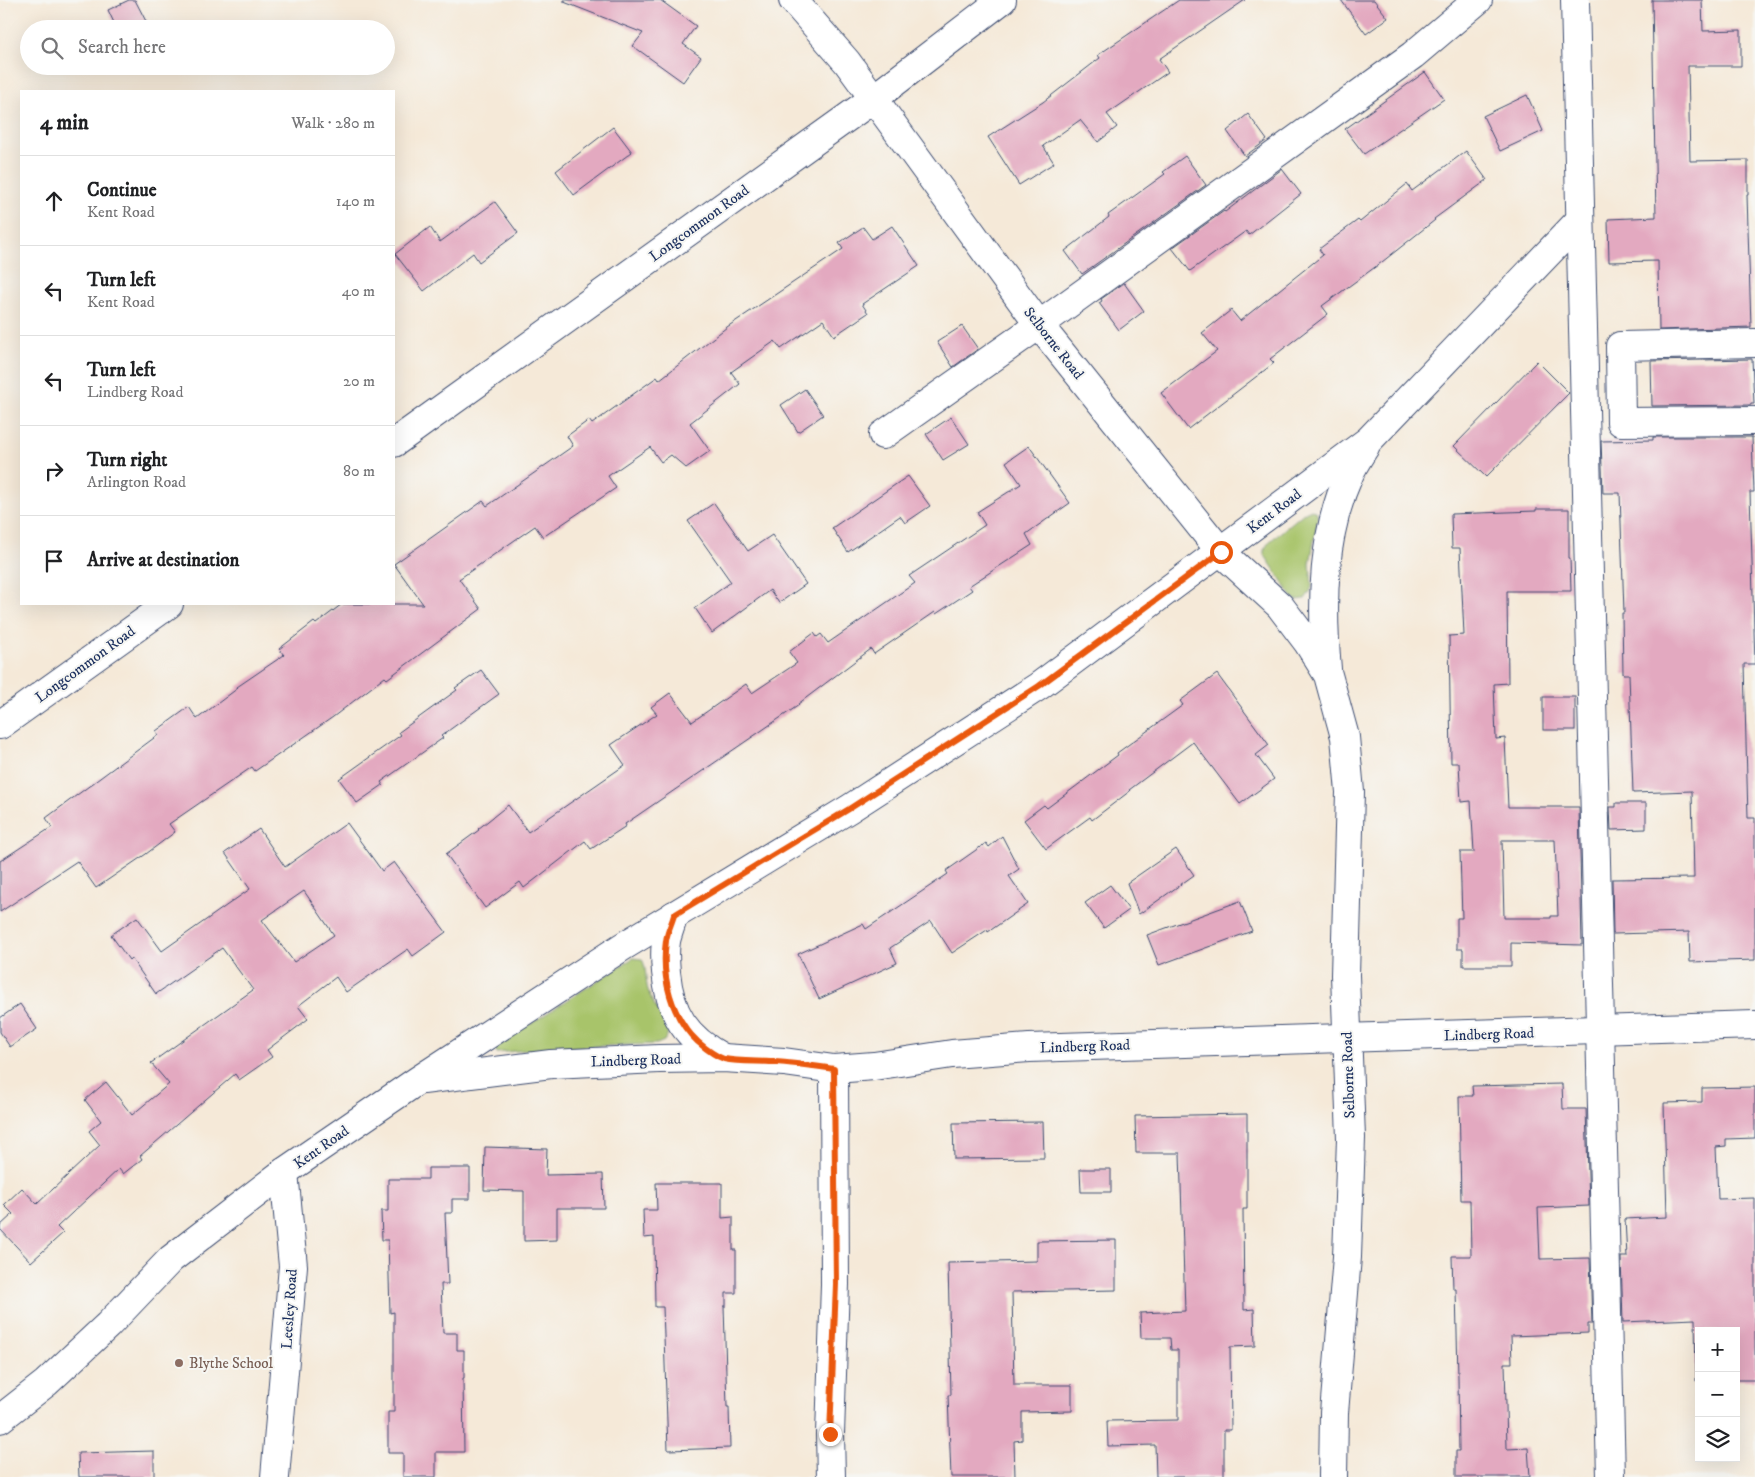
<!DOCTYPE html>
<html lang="en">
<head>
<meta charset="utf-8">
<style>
	:root { --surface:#fff; --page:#f6f6f6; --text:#202124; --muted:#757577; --line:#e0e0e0 }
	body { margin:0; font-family:"IM FELL DW Pica",serif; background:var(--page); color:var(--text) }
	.controls { position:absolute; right:15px; bottom:15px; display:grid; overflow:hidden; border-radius:0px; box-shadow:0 5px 20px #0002 }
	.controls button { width:45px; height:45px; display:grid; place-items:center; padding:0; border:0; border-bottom:1px solid var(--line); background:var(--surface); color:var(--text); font:25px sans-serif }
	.stop { position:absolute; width:15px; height:15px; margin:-11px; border:4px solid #ea580c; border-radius:50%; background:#fff }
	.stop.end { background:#ea580c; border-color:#fff; box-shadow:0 1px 5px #0008 }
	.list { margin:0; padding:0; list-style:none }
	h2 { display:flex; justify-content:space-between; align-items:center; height:65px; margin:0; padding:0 20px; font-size:21px }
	h2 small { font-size:16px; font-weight:400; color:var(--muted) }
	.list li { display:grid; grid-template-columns:32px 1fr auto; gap:15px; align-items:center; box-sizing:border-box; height:90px; padding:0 20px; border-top:1px solid var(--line) }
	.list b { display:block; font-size:19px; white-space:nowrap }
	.list p { margin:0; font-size:16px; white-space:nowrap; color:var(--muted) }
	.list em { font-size:16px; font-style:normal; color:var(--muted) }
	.icon { flex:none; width:28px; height:28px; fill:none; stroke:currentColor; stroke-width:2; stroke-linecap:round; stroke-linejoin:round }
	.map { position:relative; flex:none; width:1755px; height:1477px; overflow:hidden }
	.search { position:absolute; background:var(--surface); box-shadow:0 5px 20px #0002; left:20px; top:20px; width:375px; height:55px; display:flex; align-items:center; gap:12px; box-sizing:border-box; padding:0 18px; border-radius:28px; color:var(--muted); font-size:19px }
	.panel { position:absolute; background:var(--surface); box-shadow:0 5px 20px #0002; left:20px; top:90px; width:375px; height:515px; border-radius:0px }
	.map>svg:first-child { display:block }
</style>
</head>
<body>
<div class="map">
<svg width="1755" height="1477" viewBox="0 0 1755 1477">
	<rect width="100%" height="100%" fill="#f6f6f2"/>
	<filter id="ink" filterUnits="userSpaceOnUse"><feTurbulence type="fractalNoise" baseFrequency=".02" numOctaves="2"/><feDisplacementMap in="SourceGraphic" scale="10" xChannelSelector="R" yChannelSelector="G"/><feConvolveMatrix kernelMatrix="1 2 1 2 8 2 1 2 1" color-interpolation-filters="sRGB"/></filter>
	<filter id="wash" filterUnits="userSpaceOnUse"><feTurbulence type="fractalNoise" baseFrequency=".0096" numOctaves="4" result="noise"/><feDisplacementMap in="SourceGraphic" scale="20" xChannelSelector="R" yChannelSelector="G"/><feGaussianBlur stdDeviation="1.12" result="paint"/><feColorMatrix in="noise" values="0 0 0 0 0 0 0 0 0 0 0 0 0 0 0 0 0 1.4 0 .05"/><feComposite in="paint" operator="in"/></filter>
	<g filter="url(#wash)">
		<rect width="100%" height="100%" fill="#f5e9d8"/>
		<g fill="#a8c46b" stroke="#627a64">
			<path d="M 1309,510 L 1316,511 L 1318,517 L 1310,564 L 1312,586 L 1310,592 L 1305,599 L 1296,600 L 1293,598 L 1264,554 L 1264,550 L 1269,542 L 1305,512 Z"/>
			<path d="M 633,958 L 642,959 C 647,969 645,980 648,990 C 653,1006 664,1018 668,1034 L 664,1041 L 657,1044 L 546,1048 L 497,1053 L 495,1049 L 502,1042 Z"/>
		</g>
		<g id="blocks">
			<g fill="#e3a9c0" fill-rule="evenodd">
				<path d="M 129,0 L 135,0 L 150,29 L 117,29 L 108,10 Z"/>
				<path d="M 564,0 L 660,0 L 696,26 L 683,44 L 701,57 L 683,82 L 633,46 L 643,33 L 564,2 Z"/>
				<path d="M 1179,0 L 1245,0 L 1159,59 L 1168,72 L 1107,114 L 1117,127 L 1098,142 L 1080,120 L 1043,146 L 1054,163 L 1019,185 L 988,137 L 1043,102 L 1100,58 L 1098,55 Z"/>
				<path d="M 1341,0 L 1374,0 L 1388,18 L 1366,34 Z"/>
				<path d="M 1652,0 L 1702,0 L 1703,31 L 1741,30 L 1741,66 L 1688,66 L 1690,161 L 1748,160 L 1748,195 L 1747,195 L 1751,327 L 1659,330 L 1658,261 L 1609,262 L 1608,219 L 1656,217 Z"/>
				<path d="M 1425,72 L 1444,99 L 1364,154 L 1345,129 Z"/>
				<path d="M 1527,95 L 1543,131 L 1500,151 L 1483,116 Z"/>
				<path d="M 1248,114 L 1267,140 L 1245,156 L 1227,131 Z"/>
				<path d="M 613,127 L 632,152 L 574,195 L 556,171 Z"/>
				<path d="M 1466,151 L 1487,180 L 1434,219 L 1435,220 L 1382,262 L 1322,306 L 1328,314 L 1270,359 L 1274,363 L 1188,429 L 1161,393 L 1217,351 L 1202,333 L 1231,310 L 1240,321 L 1323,255 L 1319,249 L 1358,220 L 1360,222 L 1407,184 L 1412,191 Z"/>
				<path d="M 1185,156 L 1206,185 L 1082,274 L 1065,251 L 1109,217 L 1108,215 L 1165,174 L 1163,172 Z"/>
				<path d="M 1282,169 L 1301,194 L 1249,235 L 1246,231 L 1190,271 L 1172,248 L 1224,211 L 1225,212 Z"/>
				<path d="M 495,202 L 518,233 L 479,262 L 473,253 L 424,291 L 395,254 L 430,227 L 440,242 Z"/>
				<path d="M 892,226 L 919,266 L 862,304 L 868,313 L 834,336 L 823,320 L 781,349 L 775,341 L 731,372 L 740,384 L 690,423 L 710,451 L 686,468 L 671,455 L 661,462 L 650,447 L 608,476 L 616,488 L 543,537 L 535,526 L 459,579 L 481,609 L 387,679 L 385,677 L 333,717 L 255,771 L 252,767 L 169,824 L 175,832 L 146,854 L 96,888 L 77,861 L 0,912 L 0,861 L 52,827 L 46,818 L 158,735 L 156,731 L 189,707 L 197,719 L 238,688 L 237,687 L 284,655 L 279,649 L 314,622 L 316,624 L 342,604 L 423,604 L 394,564 L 483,501 L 487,506 L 573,446 L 567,436 L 589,420 L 592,424 L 657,377 L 659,380 L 727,327 L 843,249 L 839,243 L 863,227 L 872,239 Z"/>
				<path d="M 1124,283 L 1144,311 L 1119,330 L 1099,303 L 1102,301 L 1101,299 Z"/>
				<path d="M 962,326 L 978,349 L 953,367 L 937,342 Z"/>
				<path d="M 1752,359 L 1754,404 L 1751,404 L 1751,405 L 1652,406 L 1651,361 Z"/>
				<path d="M 1537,361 L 1569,393 L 1486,477 L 1454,446 Z"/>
				<path d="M 805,389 L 823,415 L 798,432 L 781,405 Z"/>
				<path d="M 951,417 L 969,444 L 943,460 L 926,434 Z"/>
				<path d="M 1653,437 L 1752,437 L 1754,492 L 1750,492 L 1755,664 L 1744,664 L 1748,818 L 1755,818 L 1755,960 L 1690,962 L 1689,932 L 1613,934 L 1612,879 L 1694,878 L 1692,791 L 1633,793 L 1629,674 L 1623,674 L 1622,613 L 1624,613 L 1620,493 L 1603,493 L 1601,441 L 1653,440 Z"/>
				<path d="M 1029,446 L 1070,503 L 1026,534 L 1032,545 L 969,586 L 972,590 L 936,614 L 935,612 L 874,654 L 871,649 L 798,704 L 799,705 L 625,824 L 626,826 L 591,849 L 585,841 L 524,888 L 520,882 L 485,908 L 446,854 L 479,830 L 478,829 L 508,805 L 528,832 L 625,765 L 611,745 L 657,714 L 651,707 L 670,693 L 692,722 L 746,684 L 752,693 L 797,663 L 789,652 L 814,633 L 817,637 L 821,634 L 828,643 L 915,583 L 909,576 L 985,525 L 977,512 L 1021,484 L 1006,462 Z"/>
				<path d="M 908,476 L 930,506 L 905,523 L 900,516 L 848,552 L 832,528 Z"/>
				<path d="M 714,503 L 748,551 L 772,535 L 806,584 L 779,603 L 770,590 L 712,633 L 695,608 L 731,582 L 688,521 Z"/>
				<path d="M 1536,509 L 1569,509 L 1569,558 L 1570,558 L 1571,591 L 1507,591 L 1508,683 L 1494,684 L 1496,739 L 1505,738 L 1508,807 L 1579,807 L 1582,945 L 1511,943 L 1511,966 L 1463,966 L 1463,949 L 1457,949 L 1457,918 L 1462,918 L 1460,852 L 1474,852 L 1471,801 L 1461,802 L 1459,763 L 1451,763 L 1449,636 L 1464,635 L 1460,548 L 1452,548 L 1451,514 L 1536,511 ZM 1502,840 L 1555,840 L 1558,916 L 1551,916 L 1551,918 L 1504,918 Z"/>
				<path d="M 481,670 L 499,694 L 441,736 L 443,738 L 381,782 L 383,785 L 357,803 L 339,779 L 401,735 L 399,732 L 457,690 L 455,688 Z"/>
				<path d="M 1217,674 L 1269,745 L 1256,755 L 1274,779 L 1240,804 L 1193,742 L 1129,790 L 1130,791 L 1092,820 L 1090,817 L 1046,849 L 1024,820 L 1044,805 L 1047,808 L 1118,755 L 1117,753 L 1183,705 L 1180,701 Z"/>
				<rect x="1543" y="697" width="32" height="33"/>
				<path d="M 1616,803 L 1646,803 L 1646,829 L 1611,830 L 1610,807 L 1616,807 Z"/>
				<path d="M 347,823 L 382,871 L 394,862 L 446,932 L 413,956 L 408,949 L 346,992 L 336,977 L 298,1006 L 308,1019 L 267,1050 L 272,1057 L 239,1080 L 235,1074 L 140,1156 L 142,1159 L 123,1174 L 119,1169 L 57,1227 L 63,1233 L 31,1262 L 0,1229 L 0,1226 L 13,1214 L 4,1205 L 22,1188 L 37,1204 L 100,1145 L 89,1131 L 101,1121 L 85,1100 L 106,1082 L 132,1115 L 169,1084 L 151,1063 L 253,990 L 222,948 L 156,994 L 131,958 L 129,960 L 111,935 L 137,917 L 162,951 L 250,889 L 225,853 L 259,829 L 285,867 ZM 304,891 L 334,935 L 294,962 L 262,920 Z"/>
				<path d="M 1002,836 L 1019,869 L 1009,876 L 1028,904 L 988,932 L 987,930 L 952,953 L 931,921 L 890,948 L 897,963 L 819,999 L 798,954 L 863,924 L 866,929 L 948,874 L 946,871 L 986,843 L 989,847 Z"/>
				<path d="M 1176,849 L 1194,875 L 1139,914 L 1127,883 Z"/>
				<path d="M 1110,885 L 1129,910 L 1104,928 L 1085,903 Z"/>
				<path d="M 1240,901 L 1252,931 L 1159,965 L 1147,935 Z"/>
				<path d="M 20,1004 L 37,1029 L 10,1047 L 0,1032 L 0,1018 Z"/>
				<path d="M 1562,1084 L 1563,1109 L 1586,1109 L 1589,1206 L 1538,1208 L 1540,1259 L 1590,1258 L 1592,1324 L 1588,1324 L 1588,1333 L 1511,1336 L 1512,1363 L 1505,1363 L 1507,1449 L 1528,1448 L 1530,1477 L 1456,1477 L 1456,1451 L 1459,1451 L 1458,1377 L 1456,1289 L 1453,1289 L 1452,1256 L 1471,1256 L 1470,1200 L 1461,1200 L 1459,1096 L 1473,1096 L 1472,1086 Z"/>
				<path d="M 1755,1087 L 1755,1138 L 1726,1139 L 1726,1146 L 1716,1147 L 1718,1199 L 1755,1198 L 1755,1380 L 1736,1380 L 1736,1331 L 1699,1331 L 1699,1381 L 1696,1381 L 1695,1319 L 1623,1322 L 1621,1257 L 1627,1257 L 1625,1219 L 1667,1217 L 1664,1103 L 1702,1102 L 1702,1088 Z"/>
				<path d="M 1247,1114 L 1247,1209 L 1243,1209 L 1244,1310 L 1254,1309 L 1255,1346 L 1230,1347 L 1231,1430 L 1224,1430 L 1224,1477 L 1156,1477 L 1155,1445 L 1108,1446 L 1107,1421 L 1178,1420 L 1178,1350 L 1171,1350 L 1170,1338 L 1141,1338 L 1140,1313 L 1185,1311 L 1180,1153 L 1136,1153 L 1135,1116 Z"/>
				<path d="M 1043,1122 L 1044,1158 L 954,1159 L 953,1123 Z"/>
				<path d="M 485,1147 L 547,1149 L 546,1175 L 603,1174 L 604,1208 L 557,1208 L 557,1240 L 524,1241 L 524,1191 L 484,1190 Z"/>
				<path d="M 428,1168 L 470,1168 L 470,1199 L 452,1199 L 452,1213 L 445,1213 L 448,1284 L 441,1284 L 443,1333 L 457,1333 L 457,1350 L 464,1350 L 464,1378 L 463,1378 L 464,1452 L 436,1452 L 436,1477 L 403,1477 L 403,1453 L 388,1453 L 388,1412 L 394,1412 L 394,1312 L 390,1313 L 388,1240 L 382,1240 L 381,1211 L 388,1211 L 388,1179 L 428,1179 Z"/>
				<path d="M 1080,1169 L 1111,1169 L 1111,1192 L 1081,1192 Z"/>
				<path d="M 656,1183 L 722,1183 L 722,1218 L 733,1217 L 733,1250 L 736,1250 L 736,1293 L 726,1293 L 726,1306 L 724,1306 L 727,1407 L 729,1407 L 730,1448 L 668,1450 L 663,1307 L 655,1307 L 654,1237 L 644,1238 L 643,1210 L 657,1210 Z"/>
				<path d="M 1116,1240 L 1116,1290 L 1012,1292 L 1014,1385 L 1072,1385 L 1072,1411 L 1022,1412 L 1022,1440 L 1014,1441 L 1015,1477 L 951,1477 L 948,1395 L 951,1395 L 948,1263 L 1037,1261 L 1037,1241 Z"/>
				<path d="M 154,1451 L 154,1477 L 79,1477 L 78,1453 Z"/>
			</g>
		</g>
	</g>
	<g filter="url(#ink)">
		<use href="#blocks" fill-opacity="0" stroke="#3c4b70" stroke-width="1"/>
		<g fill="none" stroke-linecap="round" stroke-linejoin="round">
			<defs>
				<g id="minor">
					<path d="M 793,0 L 847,62 L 1039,325 L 1221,552 L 1280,606 L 1308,643 L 1328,675 L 1345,737 L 1350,792 L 1345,975 L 1351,1138 L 1347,1257 L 1334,1413 L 1333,1477"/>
					<path d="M 1575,0 L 1611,1477"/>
					<path d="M 1755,343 L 1620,346 L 1621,422 L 1755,421"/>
					<path d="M 883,435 L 1039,325 L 1413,55 L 1478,0"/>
					<path d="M 394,443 L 873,99 L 1002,0"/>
					<path d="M 1327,669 C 1321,603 1322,534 1350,473 C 1354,464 1360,455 1365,447"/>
					<path d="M 0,725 L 169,604"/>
					<path d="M 674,915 C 672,922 669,930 667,937 C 664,948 665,961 666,972 C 670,1014 686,1038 723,1058"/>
					<path d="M 423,1080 L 551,1064 L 659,1059 L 723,1058 L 784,1062 L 834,1069 L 874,1066 L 952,1054 L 1029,1048 L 1755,1025"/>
					<path d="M 0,1419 L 46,1383 L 108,1325 L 171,1259 L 284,1172 L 417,1081 L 622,947 L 849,809 L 1039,686 L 1369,440 L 1580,220"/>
					<path d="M 275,1477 L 293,1266 L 284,1172"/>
					<path d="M 831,1477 L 830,1434 L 835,1284 L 834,1069"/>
				</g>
			</defs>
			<use href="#minor" stroke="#3c4b70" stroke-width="30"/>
			<use href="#minor" stroke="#fff" stroke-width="28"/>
		</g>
	</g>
	<g fill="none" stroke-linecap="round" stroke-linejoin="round" filter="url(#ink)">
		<path stroke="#ea580c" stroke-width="6" d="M 830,1434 L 836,1284 L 834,1069 C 814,1066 794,1063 773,1062 C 758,1061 738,1062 724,1059 C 715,1056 705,1048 698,1042 C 671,1017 661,977 666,941 C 667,932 672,923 674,915 L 849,809 L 1039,686 L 1221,552"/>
	</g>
	<circle fill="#8d6e63" stroke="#f6f6f2" stroke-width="2" cx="179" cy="1363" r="5"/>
	<g text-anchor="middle" stroke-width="4" stroke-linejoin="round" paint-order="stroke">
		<g font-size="15" fill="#1b2f5e" stroke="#f6f6f2">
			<text transform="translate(699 223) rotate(-36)" y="5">Longcommon Road</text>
			<text transform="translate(1054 343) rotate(52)" y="5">Selborne Road</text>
			<text transform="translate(1274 511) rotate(-37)" y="5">Kent Road</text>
			<text transform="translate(85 664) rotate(-36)" y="5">Longcommon Road</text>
			<text transform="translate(1489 1034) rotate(-2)" y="5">Lindberg Road</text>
			<text transform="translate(1085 1046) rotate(-2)" y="5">Lindberg Road</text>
			<text transform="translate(636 1060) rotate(-2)" y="5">Lindberg Road</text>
			<text transform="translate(1348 1075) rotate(-92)" y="5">Selborne Road</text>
			<text transform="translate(321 1147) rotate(-35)" y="5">Kent Road</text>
			<text transform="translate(289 1309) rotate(-86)" y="5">Leesley Road</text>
		</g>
		<g font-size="15" fill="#785e54" stroke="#f6f6f2" text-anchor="start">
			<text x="189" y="1368">Blythe School</text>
		</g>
	</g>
</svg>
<div class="controls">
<button>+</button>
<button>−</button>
<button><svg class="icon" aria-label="layers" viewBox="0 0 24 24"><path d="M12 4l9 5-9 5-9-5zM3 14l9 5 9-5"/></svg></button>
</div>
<div class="stop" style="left:1221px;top:552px"></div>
<div class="stop end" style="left:830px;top:1434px"></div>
<div class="search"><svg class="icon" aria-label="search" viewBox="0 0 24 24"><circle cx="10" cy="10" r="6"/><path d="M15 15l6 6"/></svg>Search here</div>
<section class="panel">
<h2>4 min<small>Walk · 280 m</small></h2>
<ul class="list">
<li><svg class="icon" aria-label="ahead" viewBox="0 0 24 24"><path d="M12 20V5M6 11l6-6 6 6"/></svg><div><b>Continue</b><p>Kent Road</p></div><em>140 m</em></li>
<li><svg class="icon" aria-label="left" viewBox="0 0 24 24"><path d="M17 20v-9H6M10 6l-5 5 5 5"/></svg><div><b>Turn left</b><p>Kent Road</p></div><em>40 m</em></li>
<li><svg class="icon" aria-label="left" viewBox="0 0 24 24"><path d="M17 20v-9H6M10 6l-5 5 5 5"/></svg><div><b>Turn left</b><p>Lindberg Road</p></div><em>20 m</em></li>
<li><svg class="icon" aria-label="right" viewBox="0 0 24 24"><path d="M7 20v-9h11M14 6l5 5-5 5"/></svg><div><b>Turn right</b><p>Arlington Road</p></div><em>80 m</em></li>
<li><svg class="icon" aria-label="arrive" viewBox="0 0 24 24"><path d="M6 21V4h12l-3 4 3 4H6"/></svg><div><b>Arrive at destination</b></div></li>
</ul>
</section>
</div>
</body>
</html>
